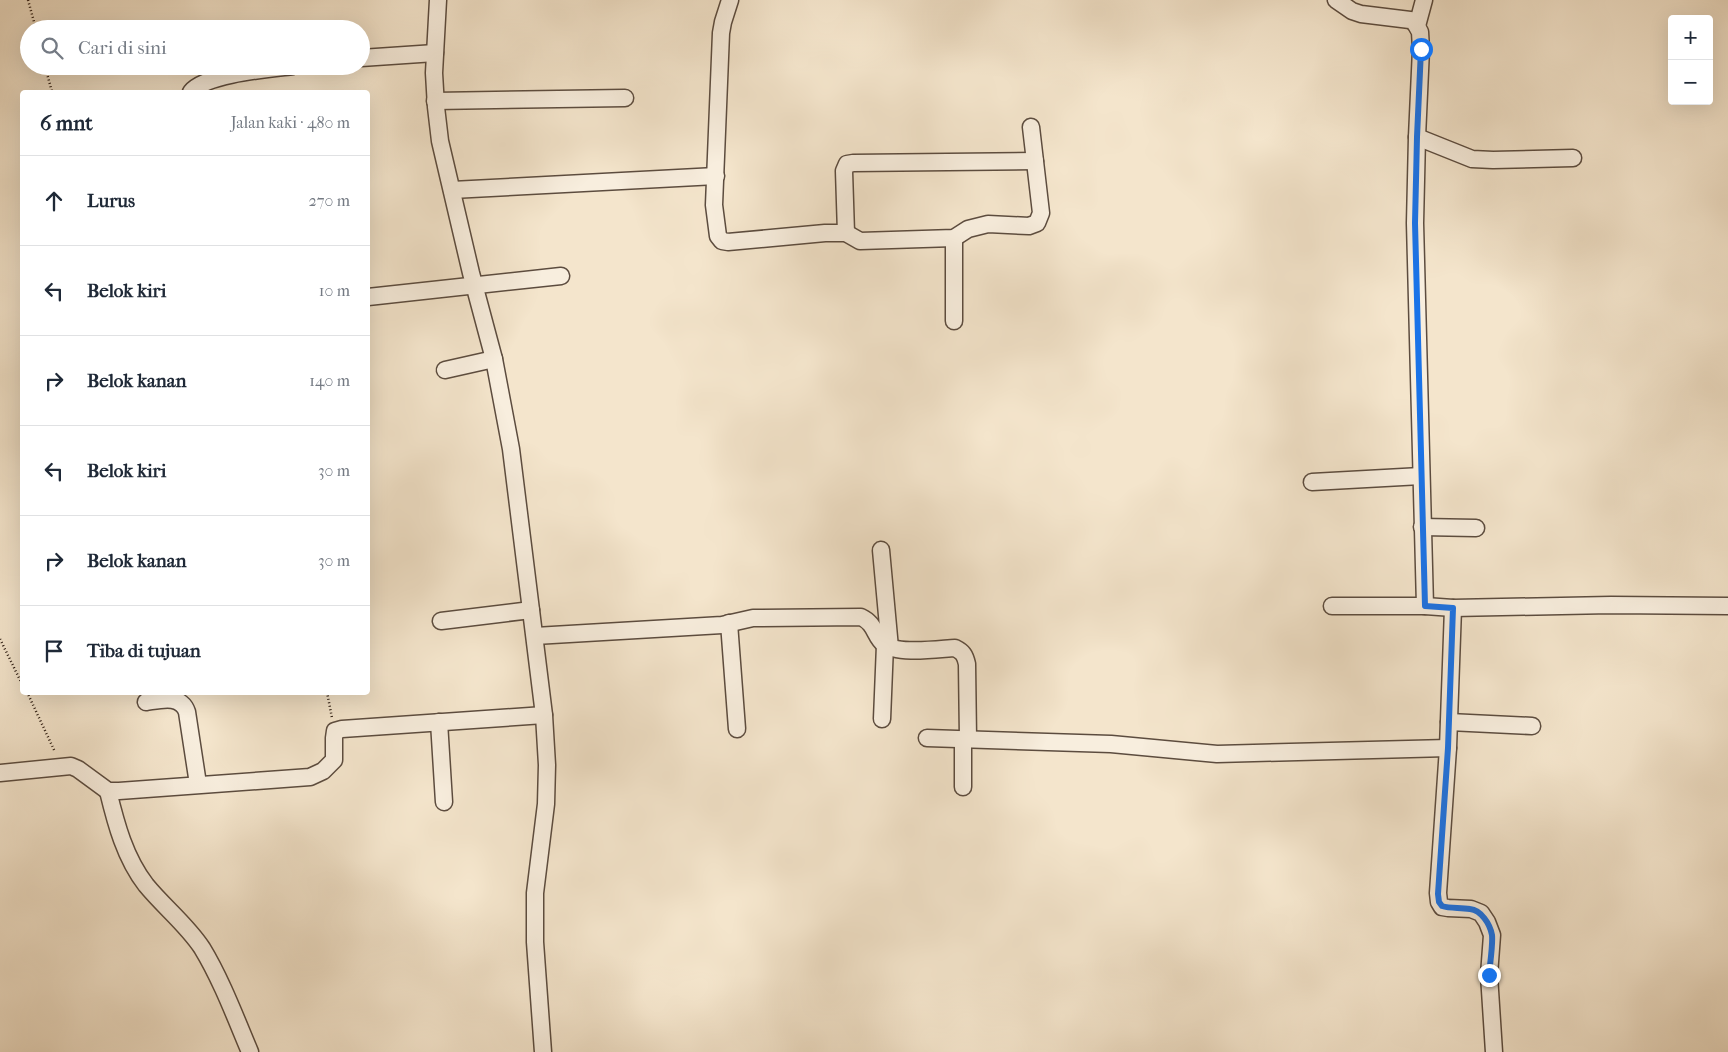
<!DOCTYPE html>
<html lang="id">
<head>
<meta charset="utf-8">
<style>
	:root { --surface:#fff; --page:#f6f6f7; --text:#1f2937; --muted:#747a83; --line:#e0e1e3 }
	body { margin:0; font-family:"IM FELL French Canon",serif; background:var(--page); color:var(--text) }
	.controls { position:absolute; right:15px; top:15px; display:grid; overflow:hidden; border-radius:5px; box-shadow:0 5px 20px #0002 }
	.controls button { width:45px; height:45px; display:grid; place-items:center; padding:0; border:0; border-bottom:1px solid var(--line); background:var(--surface); color:var(--text); font:25px sans-serif }
	.stop { position:absolute; width:15px; height:15px; margin:-11px; border:4px solid #1a73e8; border-radius:50%; background:#fff }
	.stop.end { background:#1a73e8; border-color:#fff; box-shadow:0 1px 5px #0008 }
	.list { margin:0; padding:0; list-style:none }
	h2 { display:flex; justify-content:space-between; align-items:center; height:65px; margin:0; padding:0 20px; font-size:21px }
	h2 small { font-size:16px; font-weight:400; color:var(--muted) }
	.list li { display:grid; grid-template-columns:32px 1fr auto; gap:15px; align-items:center; box-sizing:border-box; height:90px; padding:0 20px; border-top:1px solid var(--line) }
	.list b { display:block; font-size:19px; white-space:nowrap }
	.list em { font-size:16px; font-style:normal; color:var(--muted) }
	.icon { flex:none; width:28px; height:28px; fill:none; stroke:currentColor; stroke-width:2; stroke-linecap:round; stroke-linejoin:round }
	.map { position:relative; flex:none; width:1728px; height:1052px; overflow:hidden }
	.search { position:absolute; background:var(--surface); box-shadow:0 5px 20px #0002; left:20px; top:20px; width:350px; height:55px; display:flex; align-items:center; gap:12px; box-sizing:border-box; padding:0 18px; border-radius:28px; color:var(--muted); font-size:19px }
	.panel { position:absolute; background:var(--surface); box-shadow:0 5px 20px #0002; left:20px; top:90px; width:350px; height:605px; border-radius:5px }
	.map>svg:first-child { display:block }
</style>
</head>
<body>
<div class="map">
<svg width="1728" height="1052" viewBox="0 0 1728 1052">
	<rect width="100%" height="100%" fill="#f4e5cc"/>
	<filter id="stains"><feTurbulence type="fractalNoise" baseFrequency=".004" numOctaves="4"/><feColorMatrix values="0 0 0 0 .2 0 0 0 0 .09 0 0 0 0 .02 0 0 0 .5 -.17"/></filter>
	<radialGradient id="worn" r=".72"><stop offset=".6" stop-color="#630" stop-opacity="0"/><stop offset="1" stop-color="#630" stop-opacity=".3"/></radialGradient>
	<g fill="none" stroke-linecap="round" stroke-linejoin="round">
		<defs>
			<g id="minor">
				<path d="M 438,0 L 434,73 L 436,107 L 440,141 L 471,273 L 494,359 L 511,449 L 544,715 L 547,765 L 546,804 L 535,893 L 535,942 L 543,1052"/>
				<path d="M 730,0 L 723,22 L 721,33 L 714,205 L 718,236 L 722,241 L 728,242 L 825,233 L 846,233 L 860,241 L 954,238 L 968,229 L 988,224 L 1029,226 L 1037,223 L 1041,213 L 1031,127"/>
				<path d="M 1336,0 L 1352,11 L 1361,14 L 1410,20 L 1415,23 L 1420,32 L 1421,49 L 1417,137 L 1415,223 L 1425,606"/>
				<path d="M 1417,26 L 1424,0"/>
				<path d="M 361,58 L 435,53"/>
				<path d="M 191,92 C 206,74 268,69 293,66"/>
				<path d="M 435,101 L 625,98"/>
				<path d="M 1417,137 L 1472,159 L 1493,160 L 1573,158"/>
				<path d="M 452,190 L 716,176"/>
				<path d="M 846,233 L 844,171 L 847,164 L 853,163 L 1035,161"/>
				<path d="M 954,238 L 954,321"/>
				<path d="M 368,297 L 561,276"/>
				<path d="M 445,370 L 494,359"/>
				<path d="M 1312,482 L 1421,476"/>
				<path d="M 1422,527 L 1476,528"/>
				<path d="M 881,550 L 890,648"/>
				<path d="M 1332,606 L 1425,606 L 1453,608 L 1611,605 L 1728,606"/>
				<path d="M 1453,608 L 1448,748 L 1438,893 L 1439,902 L 1442,907 L 1448,908 L 1471,909 L 1481,913 L 1487,922 L 1492,935 L 1489,975 L 1494,1052"/>
				<path d="M 441,621 L 531,610"/>
				<path d="M 729,623 L 737,729"/>
				<path d="M 535,636 L 722,625 L 753,618 L 861,617 C 876,624 874,636 884,644 C 897,655 938,649 955,648 C 963,652 965,655 967,664 L 968,739"/>
				<path d="M 146,702 C 160,700 181,694 187,712 L 198,784"/>
				<path d="M 882,719 L 885,645"/>
				<path d="M 439,722 L 444,802"/>
				<path d="M 1449,722 L 1532,726"/>
				<path d="M 927,738 L 1111,744 L 1217,754 L 1448,748"/>
				<path d="M 0,773 L 71,766 L 78,769 L 108,791 L 119,791 L 310,777 L 323,771 L 334,760 L 334,738 L 335,731 L 342,729 L 544,715"/>
				<path d="M 963,787 L 963,739"/>
				<path d="M 108,791 C 116,824 125,858 146,885 C 164,907 187,925 202,948 C 221,979 236,1019 250,1052"/>
			</g>
		</defs>
		<use href="#minor" stroke="#5c4c3f" stroke-width="19"/>
		<g stroke="#291910" stroke-width="2.5" stroke-dasharray="1 2.5" stroke-linecap="butt">
			<path d="M 28,0 L 36,29"/>
			<path d="M 45,66 L 52,92"/>
			<path d="M 0,639 L 22,684"/>
			<path d="M 27,692 L 55,752"/>
			<path d="M 327,692 L 332,718"/>
		</g>
		<use href="#minor" stroke="#f8eede" stroke-width="16"/>
	</g>
	<g fill="none" stroke-linecap="round" stroke-linejoin="round">
		<path stroke="#1a73e8" stroke-width="6" d="M 1421,49 L 1417,137 L 1415,223 L 1425,606 L 1453,608 L 1448,748 L 1438,894 L 1439,902 L 1442,906 C 1451,909 1460,907 1470,909 C 1481,910 1490,924 1492,935 C 1493,945 1490,963 1489,975"/>
	</g>
	<rect width="100%" height="100%" filter="url(#stains)"/>
	<rect width="100%" height="100%" fill="url(#worn)"/>
</svg>
<div class="controls">
<button>+</button>
<button>−</button>
</div>
<div class="stop" style="left:1421px;top:49px"></div>
<div class="stop end" style="left:1489px;top:975px"></div>
<div class="search"><svg class="icon" aria-label="search" viewBox="0 0 24 24"><circle cx="10" cy="10" r="6"/><path d="M15 15l6 6"/></svg>Cari di sini</div>
<section class="panel">
<h2>6 mnt<small>Jalan kaki · 480 m</small></h2>
<ul class="list">
<li><svg class="icon" aria-label="ahead" viewBox="0 0 24 24"><path d="M12 20V5M6 11l6-6 6 6"/></svg><div><b>Lurus</b></div><em>270 m</em></li>
<li><svg class="icon" aria-label="left" viewBox="0 0 24 24"><path d="M17 20v-9H6M10 6l-5 5 5 5"/></svg><div><b>Belok kiri</b></div><em>10 m</em></li>
<li><svg class="icon" aria-label="right" viewBox="0 0 24 24"><path d="M7 20v-9h11M14 6l5 5-5 5"/></svg><div><b>Belok kanan</b></div><em>140 m</em></li>
<li><svg class="icon" aria-label="left" viewBox="0 0 24 24"><path d="M17 20v-9H6M10 6l-5 5 5 5"/></svg><div><b>Belok kiri</b></div><em>30 m</em></li>
<li><svg class="icon" aria-label="right" viewBox="0 0 24 24"><path d="M7 20v-9h11M14 6l5 5-5 5"/></svg><div><b>Belok kanan</b></div><em>30 m</em></li>
<li><svg class="icon" aria-label="arrive" viewBox="0 0 24 24"><path d="M6 21V4h12l-3 4 3 4H6"/></svg><div><b>Tiba di tujuan</b></div></li>
</ul>
</section>
</div>
</body>
</html>
